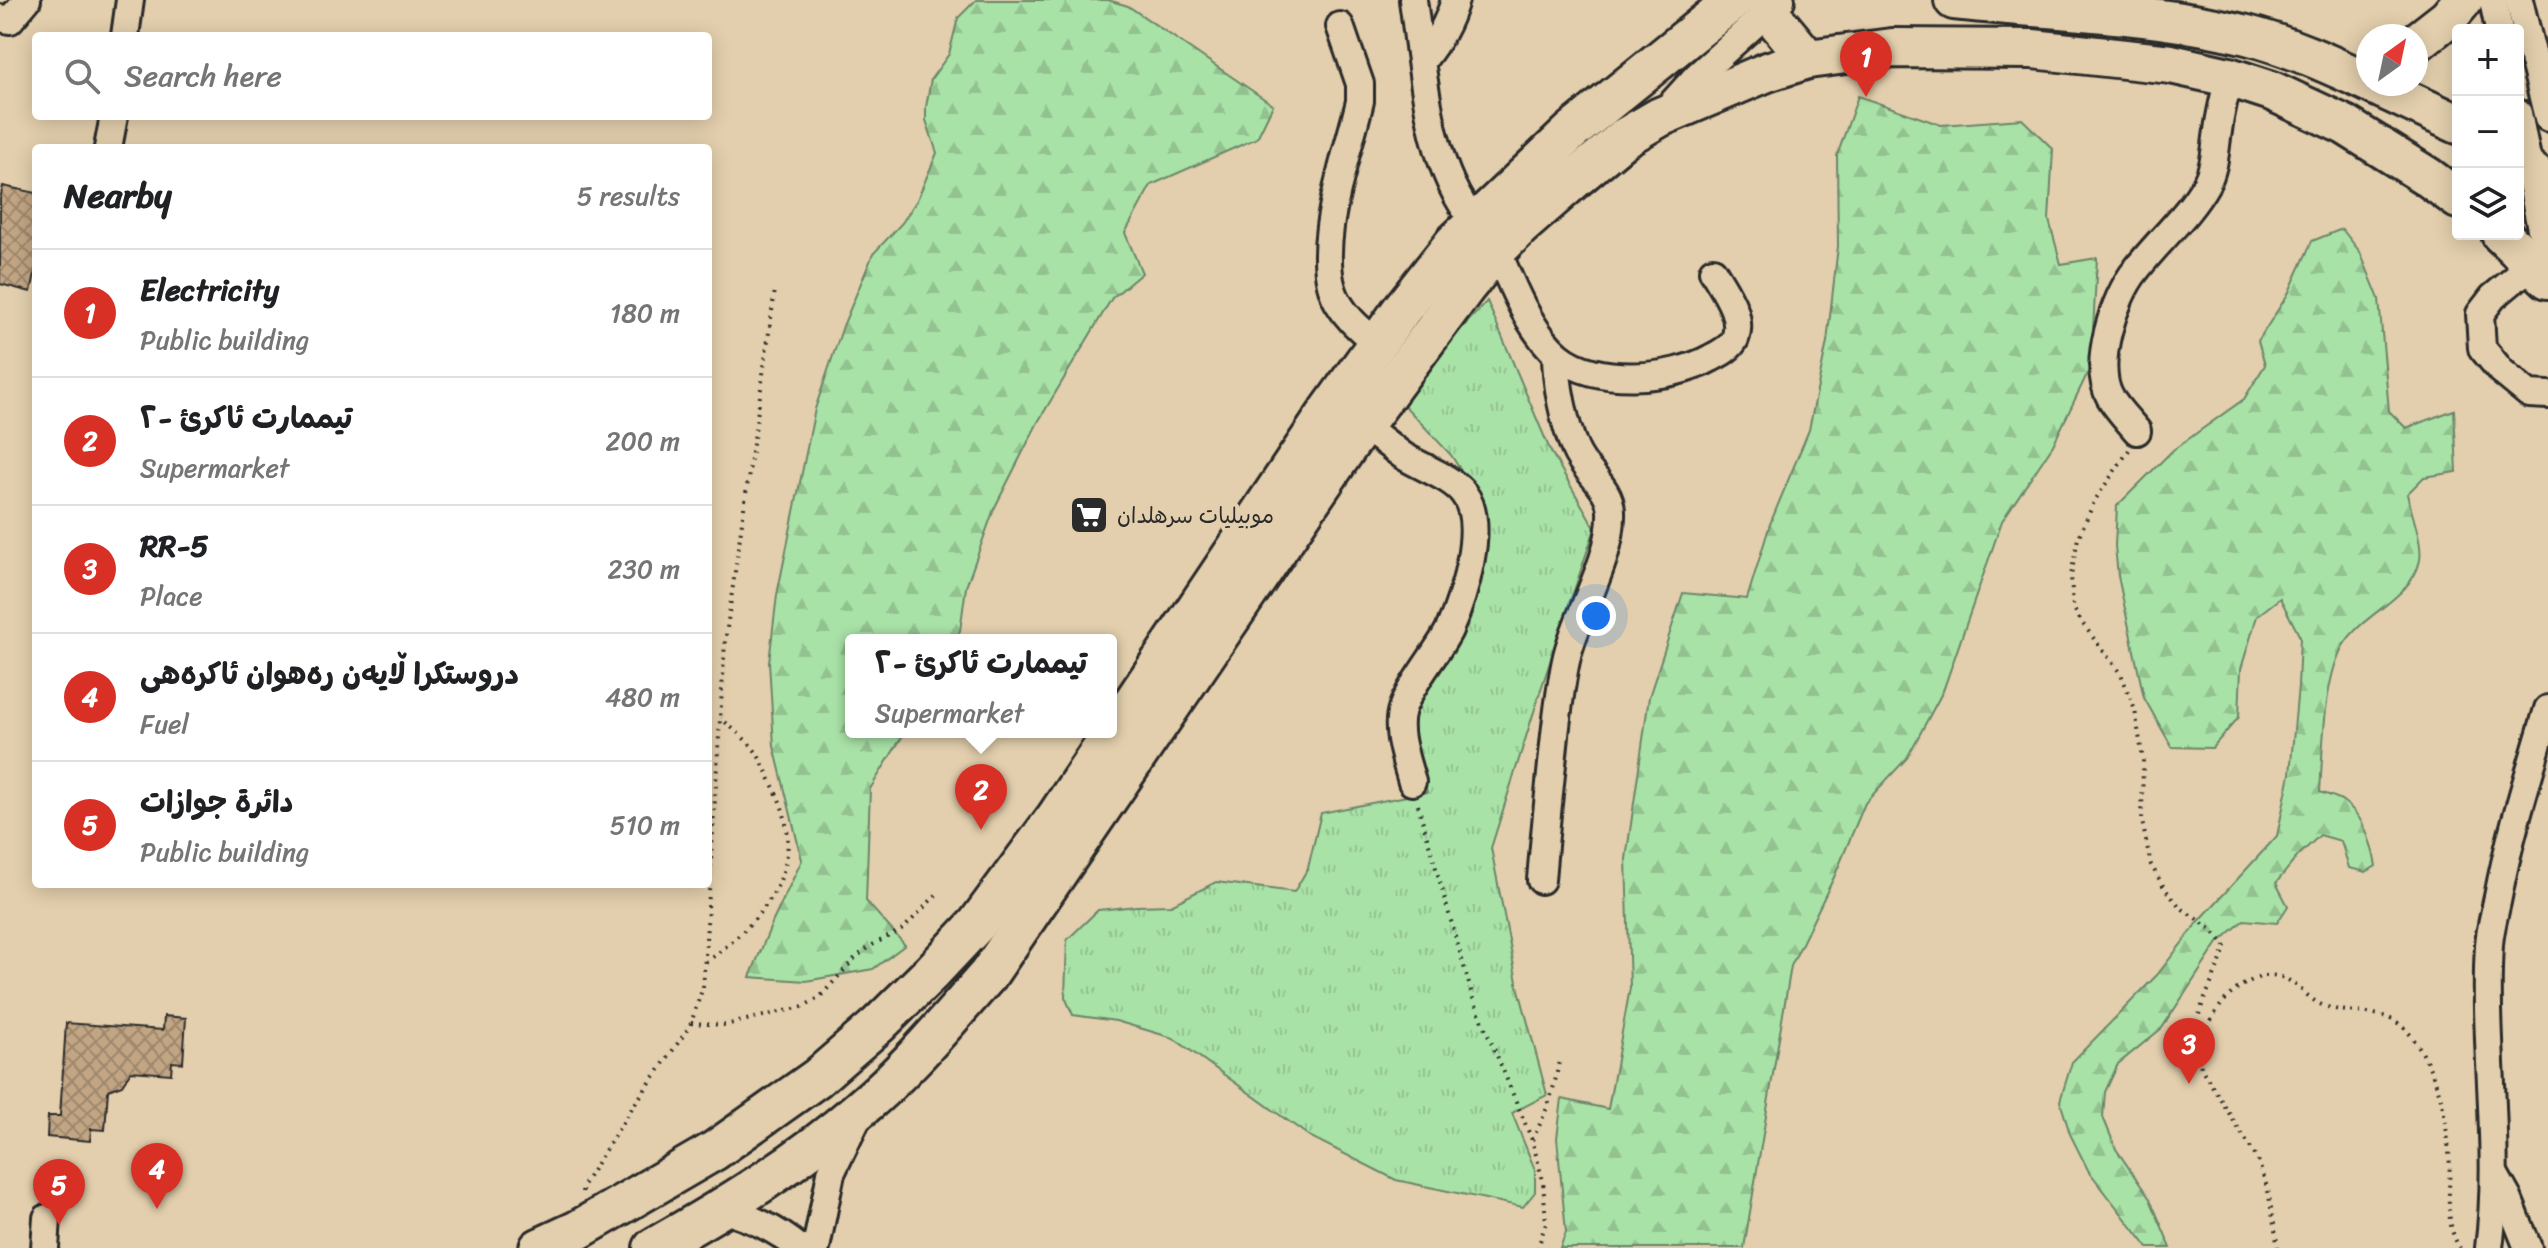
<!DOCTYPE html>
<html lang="en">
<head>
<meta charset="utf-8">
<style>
	:root { --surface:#fff; --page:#f6f6f6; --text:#202124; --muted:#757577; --line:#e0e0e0; --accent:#d93025 }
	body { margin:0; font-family:Sriracha,"Playpen Sans Arabic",sans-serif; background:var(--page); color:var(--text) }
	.controls { position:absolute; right:24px; top:24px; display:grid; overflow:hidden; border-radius:8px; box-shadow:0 4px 20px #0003 }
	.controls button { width:72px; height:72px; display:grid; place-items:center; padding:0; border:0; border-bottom:2px solid var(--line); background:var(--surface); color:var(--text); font:40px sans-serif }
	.compass { position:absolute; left:2356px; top:24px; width:72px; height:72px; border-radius:50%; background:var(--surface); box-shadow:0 4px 20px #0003; rotate:33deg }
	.you { position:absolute; left:1596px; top:616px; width:28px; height:28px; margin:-20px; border:6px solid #fff; border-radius:50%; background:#1a73e8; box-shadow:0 0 0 12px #1a73e833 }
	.badge { display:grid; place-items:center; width:52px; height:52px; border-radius:50%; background:var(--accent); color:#fff; font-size:26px; font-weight:700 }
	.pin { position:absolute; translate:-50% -66px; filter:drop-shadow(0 2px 4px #0008) }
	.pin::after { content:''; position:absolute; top:42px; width:28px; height:24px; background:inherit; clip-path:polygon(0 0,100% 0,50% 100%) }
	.popup { position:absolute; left:845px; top:634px; width:272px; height:104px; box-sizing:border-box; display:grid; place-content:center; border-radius:8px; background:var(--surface); filter:drop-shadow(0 2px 6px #0005); font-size:26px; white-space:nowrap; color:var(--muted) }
	.popup b { font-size:30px; color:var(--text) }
	.popup::after { content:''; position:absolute; left:50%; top:100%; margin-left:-16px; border:16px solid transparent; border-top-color:var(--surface) }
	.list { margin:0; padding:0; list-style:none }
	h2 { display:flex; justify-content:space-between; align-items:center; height:104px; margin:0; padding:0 32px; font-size:34px }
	h2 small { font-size:26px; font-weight:400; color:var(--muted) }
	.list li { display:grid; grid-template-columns:52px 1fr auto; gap:24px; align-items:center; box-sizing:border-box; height:128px; padding:0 32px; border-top:2px solid var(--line) }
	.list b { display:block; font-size:30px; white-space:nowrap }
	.list p { margin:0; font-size:26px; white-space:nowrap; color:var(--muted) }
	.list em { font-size:26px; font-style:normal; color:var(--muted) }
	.icon { flex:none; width:44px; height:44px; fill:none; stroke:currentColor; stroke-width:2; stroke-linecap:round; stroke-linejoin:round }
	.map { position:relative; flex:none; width:2548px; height:1248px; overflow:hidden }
	.search { position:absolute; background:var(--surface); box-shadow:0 4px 20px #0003; left:32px; top:32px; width:680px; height:88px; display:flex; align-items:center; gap:20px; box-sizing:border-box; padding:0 28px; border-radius:8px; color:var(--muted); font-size:30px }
	.panel { position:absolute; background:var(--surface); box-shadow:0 4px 20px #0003; left:32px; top:144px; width:680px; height:744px; border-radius:8px }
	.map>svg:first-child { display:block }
</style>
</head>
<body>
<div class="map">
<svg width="2548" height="1248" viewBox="0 0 2548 1248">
	<defs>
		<pattern id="grass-tufts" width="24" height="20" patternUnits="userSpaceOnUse" patternTransform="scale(2)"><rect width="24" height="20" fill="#a9e2a7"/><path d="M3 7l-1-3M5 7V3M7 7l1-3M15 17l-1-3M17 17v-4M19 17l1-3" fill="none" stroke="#92c290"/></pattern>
		<pattern id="forest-firs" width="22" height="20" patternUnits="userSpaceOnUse" patternTransform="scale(2)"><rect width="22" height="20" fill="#a9e2a7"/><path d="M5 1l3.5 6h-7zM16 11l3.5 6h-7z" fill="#92c290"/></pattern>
		<pattern id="building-cross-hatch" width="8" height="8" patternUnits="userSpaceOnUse" patternTransform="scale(2)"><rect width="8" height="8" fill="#c2a684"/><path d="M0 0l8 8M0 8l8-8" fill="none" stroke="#9e876c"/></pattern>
	</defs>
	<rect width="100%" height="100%" fill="#e3cfad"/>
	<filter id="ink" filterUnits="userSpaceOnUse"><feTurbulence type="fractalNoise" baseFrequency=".0125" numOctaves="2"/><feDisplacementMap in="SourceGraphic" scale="16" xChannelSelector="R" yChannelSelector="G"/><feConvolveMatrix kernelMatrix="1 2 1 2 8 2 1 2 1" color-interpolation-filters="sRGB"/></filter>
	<g filter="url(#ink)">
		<path fill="url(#grass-tufts)" stroke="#6a8669" stroke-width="2" d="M 1487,301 L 1550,450 L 1595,528 L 1543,683 L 1491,848 L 1517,982 L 1547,1095 L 1512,1113 L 1535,1170 L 1535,1192 L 1523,1207 L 1396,1180 L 1309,1136 L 1173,1038 L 1116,1021 L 1073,1015 L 1065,997 L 1067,940 L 1098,910 L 1137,906 L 1171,905 L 1216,882 L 1294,892 L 1308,868 L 1321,813 L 1427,792 L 1409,733 L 1418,707 L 1457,642 L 1482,566 L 1483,505 L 1451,455 L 1403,404 L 1438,354 Z"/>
		<g fill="url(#forest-firs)" stroke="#6a8669" stroke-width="2">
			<path d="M 976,0 L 1108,0 L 1128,6 L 1273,105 L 1257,138 L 1151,185 L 1125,233 L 1142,273 L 1112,298 L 1038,422 L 994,509 L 966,587 L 960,631 L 955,640 L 851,640 L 851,732 L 905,732 L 870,789 L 866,901 L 905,945 L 873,969 L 806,981 L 750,977 L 772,923 L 802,860 L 774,746 L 769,662 L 777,595 L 815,409 L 843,326 L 873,254 L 902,223 L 917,200 L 937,153 L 926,120 L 926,107 L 931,79 L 949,54 L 958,18 Z"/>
			<path d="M 1858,96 L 1941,125 L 2022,119 L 2053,149 L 2049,220 L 2061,264 L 2097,258 L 2091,366 L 2053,445 L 2002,521 L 1943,691 L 1907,758 L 1865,803 L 1835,875 L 1791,966 L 1744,1248 L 1560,1248 L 1566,1232 L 1557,1138 L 1562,1099 L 1608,1109 L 1630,988 L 1626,859 L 1649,697 L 1683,593 L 1747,599 L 1770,524 L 1809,430 L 1827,342 L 1838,246 L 1837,156 Z"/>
			<path d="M 2342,229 L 2360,252 L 2379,299 L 2389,411 L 2406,428 L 2454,410 L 2457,472 L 2424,477 L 2407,494 C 2411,512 2423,543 2420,560 C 2412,599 2362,613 2343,646 C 2323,682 2323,751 2320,792 C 2327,795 2338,797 2344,802 C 2363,815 2372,844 2376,866 L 2366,872 L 2349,868 L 2341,841 L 2320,835 L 2298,856 L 2276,883 L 2288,906 L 2277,923 L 2244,920 L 2218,943 L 2162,1028 L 2118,1064 L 2105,1092 L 2103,1117 L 2116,1149 L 2150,1199 L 2171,1248 L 2148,1248 L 2088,1170 L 2070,1134 L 2060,1101 L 2072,1062 L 2157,975 L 2200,920 L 2277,836 L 2290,774 L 2298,686 L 2300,637 L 2280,598 L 2257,616 L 2241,669 L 2239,717 L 2212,748 L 2172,747 L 2144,698 L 2118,576 L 2115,546 L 2117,506 L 2173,450 L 2244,399 L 2265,365 L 2258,341 L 2288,294 L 2312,241 Z"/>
		</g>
		<g fill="url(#building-cross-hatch)" stroke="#2b2b2b" stroke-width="2">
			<path d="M 3,186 L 36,193 L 36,269 L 31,292 L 0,284 L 0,199 Z"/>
			<path d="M 164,1016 L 186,1018 L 183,1063 L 172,1062 L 171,1074 L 131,1071 L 122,1085 L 108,1090 L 105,1130 L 91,1129 L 90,1141 L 47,1137 L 48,1116 L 60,1116 L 66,1023 L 163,1030 Z"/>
		</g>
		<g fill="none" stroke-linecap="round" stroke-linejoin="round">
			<defs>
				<g id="minor">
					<path d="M 1413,0 C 1423,70 1428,167 1475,222"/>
					<path d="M 2493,0 L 2499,30"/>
					<path d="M 2519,0 L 2548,118"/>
					<path d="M 0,18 L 10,20 L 27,0"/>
					<path d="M 1340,26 L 1360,84 L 1360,101 C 1348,154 1309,256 1339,304 C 1349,321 1363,331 1377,344"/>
					<path d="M 125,36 L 130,0"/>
					<path d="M 1422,61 C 1438,41 1448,24 1455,0"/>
					<path d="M 1668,108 L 1696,77 L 1781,0"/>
					<path d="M 2518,113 L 2548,264"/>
					<path d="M 108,148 L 114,116"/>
					<path d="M 1497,250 C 1511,284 1530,332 1559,356 C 1595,386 1672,380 1711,358 C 1719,354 1731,348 1735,339 C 1744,316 1724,290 1713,271"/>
					<path d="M 2533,264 L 2493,297 L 2480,314 L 2482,348 L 2501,371 L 2529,394 L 2548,395"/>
					<path d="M 1363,425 C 1376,435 1389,445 1402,455 C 1420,467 1452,477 1464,494 C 1487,524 1463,599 1449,630 C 1436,655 1411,683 1402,709 C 1395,731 1406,760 1412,782"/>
					<path d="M 2137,431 C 2128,420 2117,409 2110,397 C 2092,365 2114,297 2136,270 C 2158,241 2188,216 2206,184 C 2215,168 2215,149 2218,131 C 2220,113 2225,95 2229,77"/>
					<path d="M 1541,880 C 1545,831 1550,783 1555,735 C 1558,709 1561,682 1567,656 C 1578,611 1613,558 1611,511 C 1610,486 1584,472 1575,449 C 1564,423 1556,383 1556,354"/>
					<path d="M 2494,1173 L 2508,1198 L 2528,1248"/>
					<path d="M 722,1209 C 751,1218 775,1228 799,1248"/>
					<path d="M 45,1248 L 47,1218"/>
					<path d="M 816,1248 L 831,1173 L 857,1119"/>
					<path d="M 2489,1248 C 2502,1149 2483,1044 2489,945 C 2490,929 2495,912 2498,897 C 2510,833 2530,771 2548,709"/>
				</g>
				<g id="highway">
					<path d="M 1954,0 C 2049,10 2155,12 2247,35 C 2289,46 2329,64 2368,82"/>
					<path d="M 1768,11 L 1808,59"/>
					<path d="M 2416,43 L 2448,18 L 2463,0"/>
					<path d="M 2372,84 L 2458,124"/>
					<path d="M 2518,161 L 2548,185"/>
					<path d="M 2501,234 L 2548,279"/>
					<path d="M 539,1248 L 578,1230 L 714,1151 L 817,1078 L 878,1025 L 931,973 L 977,924 L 1056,817 L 1326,415 L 1402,309 L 1454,243 L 1572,131 L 1734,0"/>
					<path d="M 653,1248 C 726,1207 798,1163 861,1108 C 908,1069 947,1021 988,975 L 1348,446 L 1466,287 L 1495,252 L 1520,227 L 1576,178 L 1624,138 L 1660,117 L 1767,72 L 1808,59 L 1892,48 L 2032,49 L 2171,64 L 2229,77 L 2272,91 L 2345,125 L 2428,177 L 2458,199"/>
				</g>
			</defs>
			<use href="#minor" stroke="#2b2b2b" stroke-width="32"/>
			<use href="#highway" stroke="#2b2b2b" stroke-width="44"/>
			<g stroke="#2b2b2b" stroke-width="4" stroke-dasharray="2 6" stroke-linecap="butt">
				<path d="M 2129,450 L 2095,500 L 2078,538 L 2071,576 L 2073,607 L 2082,623 L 2121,674 L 2135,710 L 2143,760 L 2142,821 L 2151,865 L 2165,889 L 2180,907 L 2213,931 L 2225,946 C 2219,976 2184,1025 2199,1052"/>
				<path d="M 1418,805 L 1473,998 L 1532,1140 L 1543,1181 L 1546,1222 L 1538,1248"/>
				<path d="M 706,962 C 768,917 812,863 773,786 C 767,774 761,758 753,748 C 744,737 731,728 721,718"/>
				<path d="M 691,1023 L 725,1025 L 802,1007 L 819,998 L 856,957 L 874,944 L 903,929 L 939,892"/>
				<path d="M 1532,1140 C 1546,1114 1555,1089 1559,1060"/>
				<path d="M 582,1192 L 583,1185 L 632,1108 L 690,1026 L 703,987 L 725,642 L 775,290"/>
				<path d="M 2278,1248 L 2268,1190 L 2258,1160 L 2201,1068 C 2197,1044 2211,1014 2228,997 C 2240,985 2260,973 2277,976 C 2294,979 2304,995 2318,1003 C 2346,1018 2380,1005 2404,1028 C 2420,1043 2429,1066 2437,1086 C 2444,1105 2447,1131 2449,1152 C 2452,1183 2442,1221 2460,1248"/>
			</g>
			<use href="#minor" stroke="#e3cfad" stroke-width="26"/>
			<use href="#highway" stroke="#e3cfad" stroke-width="38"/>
		</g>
	</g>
	<defs>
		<symbol id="supermarket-square" viewBox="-11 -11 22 22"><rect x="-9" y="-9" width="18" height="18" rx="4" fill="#2b2b2b" stroke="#e3cfad"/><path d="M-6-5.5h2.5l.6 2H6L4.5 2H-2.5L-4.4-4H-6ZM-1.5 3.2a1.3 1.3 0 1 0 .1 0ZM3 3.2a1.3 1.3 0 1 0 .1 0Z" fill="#fff"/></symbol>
	</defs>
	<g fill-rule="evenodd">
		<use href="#supermarket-square" x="1067" y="493" width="44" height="44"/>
	</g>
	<g text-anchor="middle" stroke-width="8" stroke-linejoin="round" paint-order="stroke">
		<g font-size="22" fill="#2b2b2b" stroke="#e3cfad" text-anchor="start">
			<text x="1117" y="523">موبيليات سرهلدان</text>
		</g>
	</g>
</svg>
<div class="controls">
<button>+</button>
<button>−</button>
<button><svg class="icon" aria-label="layers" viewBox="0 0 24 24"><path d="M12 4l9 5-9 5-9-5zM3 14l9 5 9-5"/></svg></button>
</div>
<svg class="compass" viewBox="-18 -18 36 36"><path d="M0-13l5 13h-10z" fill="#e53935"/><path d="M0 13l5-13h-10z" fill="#757577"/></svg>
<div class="you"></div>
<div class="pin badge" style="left:1866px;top:97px">1</div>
<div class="pin badge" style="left:981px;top:830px">2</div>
<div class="popup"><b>تيممارت ئاكرئ -٢</b>Supermarket</div>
<div class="pin badge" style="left:2189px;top:1084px">3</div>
<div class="pin badge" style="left:157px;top:1209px">4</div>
<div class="pin badge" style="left:59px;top:1225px">5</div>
<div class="search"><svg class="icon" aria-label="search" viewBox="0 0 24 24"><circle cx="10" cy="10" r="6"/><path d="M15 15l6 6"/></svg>Search here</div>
<section class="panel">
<h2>Nearby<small>5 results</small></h2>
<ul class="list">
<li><span class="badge">1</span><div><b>Electricity</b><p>Public building</p></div><em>180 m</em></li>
<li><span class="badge">2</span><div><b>تيممارت ئاكرئ -٢</b><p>Supermarket</p></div><em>200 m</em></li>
<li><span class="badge">3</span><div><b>RR-5</b><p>Place</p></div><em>230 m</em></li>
<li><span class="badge">4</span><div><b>دروستكرا ڵایەن رەهوان ئاكرەهی</b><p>Fuel</p></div><em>480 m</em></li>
<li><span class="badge">5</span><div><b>دائرة جوازات</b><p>Public building</p></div><em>510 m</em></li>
</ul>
</section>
</div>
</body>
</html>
